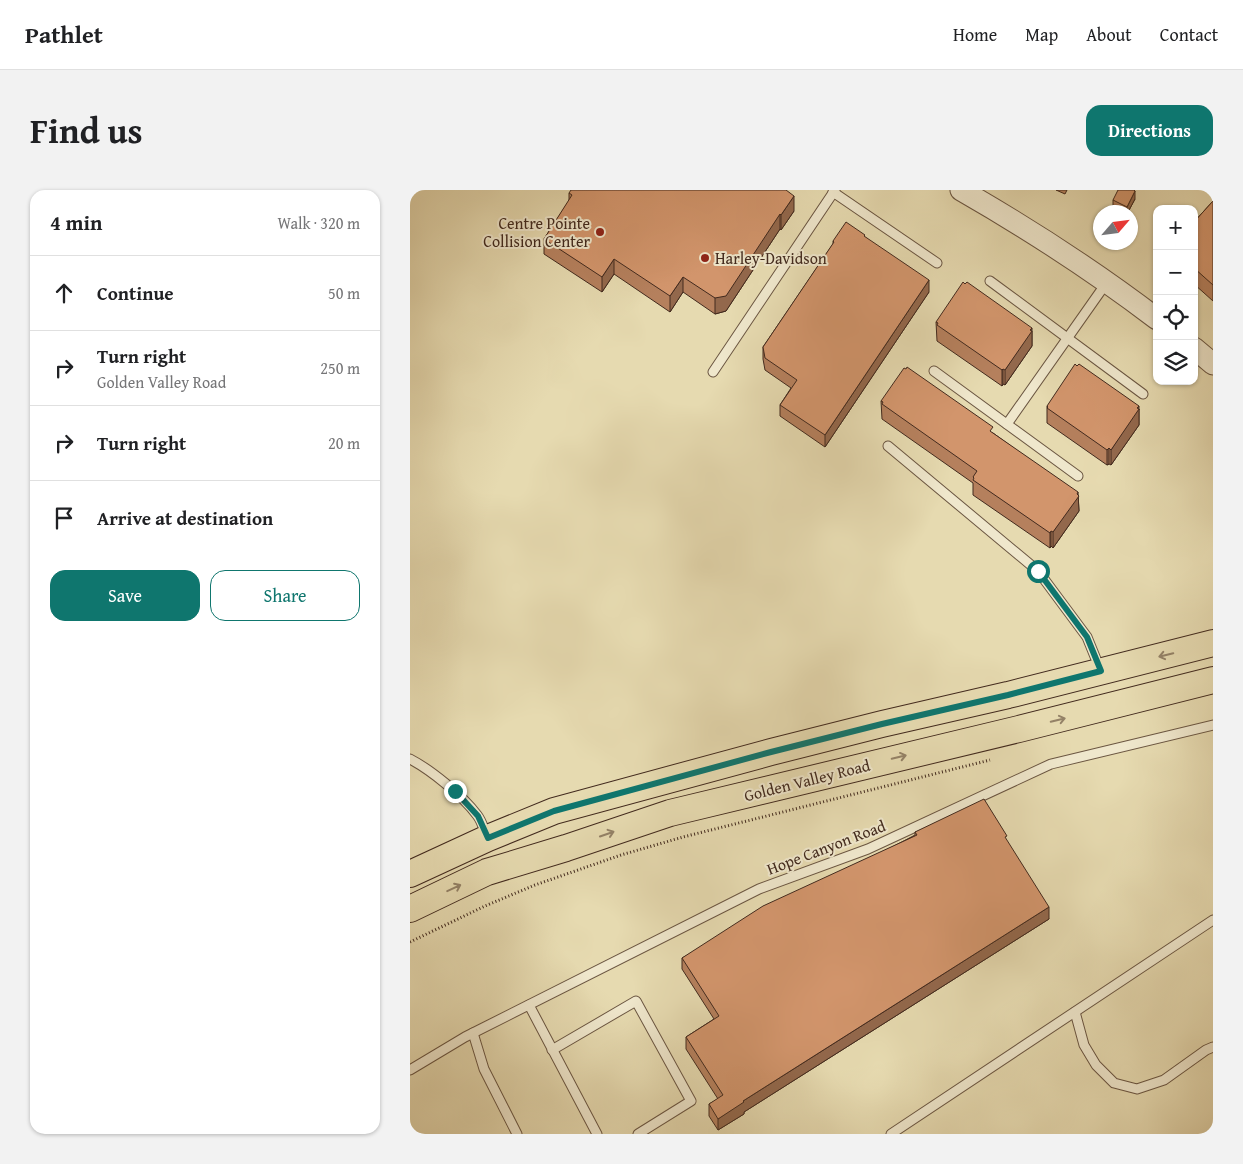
<!DOCTYPE html>
<html lang="en">
<head>
<meta charset="utf-8">
<style>
	:root { --surface:#fff; --page:#f2f2f2; --text:#202124; --muted:#757577; --line:#e0e0e0; --accent:#0f766e }
	body { margin:0; font-family:"Gentium Book Plus",serif; background:var(--page); color:var(--text) }
	.controls { position:absolute; right:15px; top:15px; display:grid; overflow:hidden; border-radius:10px; box-shadow:0 1px 4px #0004 }
	.controls button { width:45px; height:45px; display:grid; place-items:center; padding:0; border:0; border-bottom:1px solid var(--line); background:var(--surface); color:var(--text); font:25px sans-serif }
	.compass { position:absolute; left:683px; top:15px; width:45px; height:45px; border-radius:50%; background:var(--surface); box-shadow:0 1px 4px #0004; rotate:62deg }
	.stop { position:absolute; width:15px; height:15px; margin:-11px; border:4px solid #0f766e; border-radius:50%; background:#fff }
	.stop.end { background:#0f766e; border-color:#fff; box-shadow:0 1px 5px #0008 }
	.list { margin:0; padding:0; list-style:none }
	h2 { display:flex; justify-content:space-between; align-items:center; height:65px; margin:0; padding:0 20px; font-size:21px }
	h2 small { font-size:16px; font-weight:400; color:var(--muted) }
	.list li { display:grid; grid-template-columns:32px 1fr auto; gap:15px; align-items:center; box-sizing:border-box; height:75px; padding:0 20px; border-top:1px solid var(--line) }
	.list b { display:block; font-size:19px; white-space:nowrap }
	.list p { margin:0; font-size:16px; white-space:nowrap; color:var(--muted) }
	.list em { font-size:16px; font-style:normal; color:var(--muted) }
	.actions { display:flex; gap:10px; padding:15px 20px }
	.actions a { flex:1; padding:11px 0; border:1px solid var(--accent); border-radius:15px; text-align:center; font-size:18px; color:var(--accent) }
	.actions .main { background:var(--accent); color:#fff }
	.icon { flex:none; width:28px; height:28px; fill:none; stroke:currentColor; stroke-width:2; stroke-linecap:round; stroke-linejoin:round }
	.map { position:relative; flex:none; width:803px; height:944px; overflow:hidden; border-radius:15px }
	header { display:flex; align-items:center; gap:30px; box-sizing:border-box; height:70px; padding:0 25px; background:var(--surface); border-bottom:1px solid var(--line) }
	header strong { font-size:24px }
	nav { display:flex; gap:28px; margin-inline-start:auto; font-size:18px }
	.intro { display:flex; align-items:center; justify-content:space-between; box-sizing:border-box; height:120px; padding:0 30px }
	h1 { margin:0; font-size:35px }
	.button { padding:12px 22px; border-radius:15px; background:var(--accent); color:#fff; font-size:18px; font-weight:700 }
	main { display:flex; gap:30px; padding:0 30px }
	aside { flex:1; background:var(--surface); border-radius:15px; box-shadow:0 1px 4px #0004 }
	.map>svg:first-child { display:block }
</style>
</head>
<body>
<header>
<strong>Pathlet</strong>
<nav><a>Home</a><a>Map</a><a>About</a><a>Contact</a></nav>
</header>
<div class="intro"><h1>Find us</h1><a class="button">Directions</a></div>
<main>
<aside>
<h2>4 min<small>Walk · 320 m</small></h2>
<ul class="list">
<li><svg class="icon" aria-label="ahead" viewBox="0 0 24 24"><path d="M12 20V5M6 11l6-6 6 6"/></svg><div><b>Continue</b></div><em>50 m</em></li>
<li><svg class="icon" aria-label="right" viewBox="0 0 24 24"><path d="M7 20v-9h11M14 6l5 5-5 5"/></svg><div><b>Turn right</b><p>Golden Valley Road</p></div><em>250 m</em></li>
<li><svg class="icon" aria-label="right" viewBox="0 0 24 24"><path d="M7 20v-9h11M14 6l5 5-5 5"/></svg><div><b>Turn right</b></div><em>20 m</em></li>
<li><svg class="icon" aria-label="arrive" viewBox="0 0 24 24"><path d="M6 21V4h12l-3 4 3 4H6"/></svg><div><b>Arrive at destination</b></div></li>
</ul>
<div class="actions"><a class="main">Save</a><a>Share</a></div>
</aside>
<div class="map">
<svg width="803" height="944" viewBox="0 0 803 944">
	<rect width="100%" height="100%" fill="#e6dab0"/>
	<filter id="stains"><feTurbulence type="fractalNoise" baseFrequency=".004" numOctaves="4"/><feColorMatrix values="0 0 0 0 .2 0 0 0 0 .09 0 0 0 0 .02 0 0 0 .5 -.17"/></filter>
	<radialGradient id="worn" r=".72"><stop offset=".6" stop-color="#630" stop-opacity="0"/><stop offset="1" stop-color="#630" stop-opacity=".3"/></radialGradient>
	<g fill="none" stroke-linecap="round" stroke-linejoin="round">
		<defs>
			<g id="service">
				<path d="M 423,2 L 527,73"/>
				<path d="M 580,91 L 733,204"/>
				<path d="M 524,181 L 668,286"/>
				<path d="M 303,182 L 425,0"/>
				<path d="M 597,234 L 697,92"/>
				<path d="M 478,256 L 628,381 L 677,447 L 690,479"/>
				<path d="M 0,569 C 21,580 53,606 67,625 C 72,631 74,640 77,647"/>
				<path d="M 119,815 L 187,944"/>
				<path d="M 665,822 L 674,855 L 686,875 L 704,893 L 727,899 L 754,890 L 796,860 L 803,857"/>
				<path d="M 63,843 L 74,879 L 107,944"/>
				<path d="M 142,860 L 226,811 L 281,911 L 228,944"/>
				<path d="M 0,880 L 55,847 L 349,699 L 458,659 L 641,574 L 803,535"/>
				<path d="M 481,944 L 803,730"/>
			</g>
			<g id="tertiary">
				<path d="M 551,0 C 619,39 684,81 747,129"/>
				<path d="M 784,158 L 803,174"/>
			</g>
			<g id="primary">
				<path d="M 0,684 L 78,648 L 144,621 L 361,562 L 472,534 L 598,505 L 803,453"/>
				<path d="M 0,719 L 77,682 L 156,658 L 260,623 L 609,539 L 803,490"/>
			</g>
		</defs>
		<use href="#service" stroke="#6b5642" stroke-width="11"/>
		<use href="#tertiary" stroke="#6b5642" stroke-width="23"/>
		<use href="#primary" stroke="#422a1e" stroke-width="28"/>
		<path stroke="#422a1e" stroke-width="3" stroke-dasharray="1 2.5" stroke-linecap="butt" d="M 0,752 L 75,716 L 125,695 L 211,665 L 273,647 L 580,570"/>
		<use href="#service" stroke="#efe7cc" stroke-width="9"/>
		<use href="#tertiary" stroke="#efe7cc" stroke-width="21"/>
		<use href="#primary" stroke="#e6dab0" stroke-width="26"/>
	</g>
	<g fill="#b5805d" stroke="#422a1e">
		<path d="M 646,0 L 657,0 L 655,4 Z"/>
		<path d="M 159,3 L 384,21 L 371,40 L 370,39 L 316,121 L 305,124 L 273,102 L 260,122 L 204,84 L 192,102 L 134,64 L 134,49 L 159,11 Z"/>
		<path d="M 725,9 L 718,22 L 713,22 L 703,18 L 703,10 Z"/>
		<path d="M 803,11 L 803,111 L 784,94 L 784,32 Z"/>
		<path d="M 455,47 L 519,102 L 415,257 L 370,226 L 370,215 L 381,198 L 355,180 L 353,169 L 353,157 L 423,54 L 423,51 Z"/>
		<path d="M 526,132 L 622,141 L 622,156 L 595,195 L 593,194 L 592,196 L 527,151 Z"/>
		<path d="M 471,211 L 583,243 L 668,305 L 669,321 L 643,358 L 641,356 L 640,358 L 563,305 L 563,293 L 472,229 Z"/>
		<path d="M 637,216 L 729,219 L 729,235 L 701,275 L 699,274 L 697,275 L 637,233 Z"/>
		<path d="M 505,642 L 597,652 L 639,729 L 334,922 L 334,924 L 308,940 L 299,926 L 299,914 L 308,909 L 276,859 L 276,847 L 304,829 L 272,779 L 272,768 L 505,645 Z"/>
	</g>
	<g fill="#93684c" stroke="#422a1e">
		<path d="M 725,1 L 725,9 L 718,22 L 717,22 L 717,17 Z"/>
		<path d="M 384,6 L 384,21 L 371,40 L 371,25 Z"/>
		<path d="M 370,24 L 370,39 L 316,121 L 305,124 L 305,108 Z"/>
		<path d="M 204,69 L 204,84 L 192,102 L 192,87 Z"/>
		<path d="M 273,87 L 273,102 L 260,122 L 260,106 Z"/>
		<path d="M 519,90 L 519,102 L 415,257 L 415,245 Z"/>
		<path d="M 622,138 L 622,156 L 595,195 L 595,180 Z"/>
		<path d="M 593,179 L 593,194 L 592,196 L 592,180 Z"/>
		<path d="M 729,216 L 729,220 L 729,219 L 729,235 L 701,275 L 701,260 Z"/>
		<path d="M 699,258 L 699,274 L 697,275 L 697,260 Z"/>
		<path d="M 668,302 L 669,321 L 643,358 L 643,342 Z"/>
		<path d="M 641,341 L 641,356 L 640,358 L 640,343 Z"/>
		<path d="M 639,717 L 639,729 L 334,922 L 334,924 L 308,940 L 308,929 L 333,911 Z"/>
	</g>
	<g fill="#d2956c" stroke="#422a1e">
		<path d="M 161,0 L 376,0 L 384,6 L 371,25 L 370,24 L 316,106 L 305,108 L 273,87 L 260,106 L 204,69 L 192,87 L 134,49 L 162,5 L 159,3 Z"/>
		<path d="M 708,0 L 724,0 L 725,1 L 717,17 L 703,10 Z"/>
		<path d="M 803,11 L 803,95 L 784,78 L 784,32 Z"/>
		<path d="M 436,32 L 455,45 L 454,46 L 519,90 L 415,245 L 370,215 L 387,190 L 355,168 L 353,157 L 424,52 L 423,51 Z"/>
		<path d="M 553,92 L 555,94 L 557,92 L 622,138 L 620,140 L 622,141 L 595,180 L 593,179 L 592,180 L 527,135 L 528,133 L 526,132 Z"/>
		<path d="M 665,174 L 667,176 L 669,174 L 729,216 L 727,218 L 729,219 L 701,260 L 699,258 L 697,260 L 637,218 L 638,217 L 637,216 Z"/>
		<path d="M 497,177 L 583,237 L 580,241 L 668,302 L 667,304 L 669,306 L 643,342 L 641,341 L 640,343 L 563,290 L 564,288 L 563,287 L 567,281 L 472,214 L 473,212 L 471,211 L 494,178 L 496,179 Z"/>
		<path d="M 574,609 L 597,646 L 595,647 L 639,717 L 333,911 L 334,912 L 308,929 L 299,914 L 313,905 L 276,847 L 309,826 L 272,768 L 353,716 L 507,645 L 505,642 Z"/>
	</g>
	<defs><path id="oneway-shaft" d="M-6 0H5M1.5-3L5.5 0L1.5 3" fill="none" stroke-width="1.6" stroke-linecap="round" stroke-linejoin="round" transform="scale(1.25)"/></defs>
	<g stroke="#948267">
		<use href="#oneway-shaft" transform="translate(756 465) rotate(166)"/>
		<use href="#oneway-shaft" transform="translate(648 530) rotate(-14)"/>
		<use href="#oneway-shaft" transform="translate(489 567) rotate(-13)"/>
		<use href="#oneway-shaft" transform="translate(197 644) rotate(-19)"/>
		<use href="#oneway-shaft" transform="translate(44 698) rotate(-25)"/>
	</g>
	<g fill="none" stroke-linecap="round" stroke-linejoin="round">
		<path stroke="#0f766e" stroke-width="6" d="M 45,601 L 68,626 L 78,648 L 144,621 L 361,562 L 472,534 L 598,505 L 691,481 L 677,447 L 628,381"/>
	</g>
	<g fill="#8f2418" stroke="#efe7cc" stroke-width="2">
		<circle cx="190" cy="42" r="5"/>
		<circle cx="295" cy="68" r="5"/>
	</g>
	<g text-anchor="middle" stroke-width="4" stroke-linejoin="round" paint-order="stroke">
		<g font-size="16" fill="#422a1e" stroke="#efe7cc" text-anchor="end">
			<text x="180" y="39">Centre Pointe<tspan x="180" dy="18">Collision Center</tspan></text>
			<text x="305" y="74" text-anchor="start">Harley-Davidson</text>
		</g>
		<g font-size="16" fill="#422a1e" stroke="#efe7cc">
			<text transform="translate(397 590) rotate(-14)" y="6">Golden Valley Road</text>
			<text transform="translate(416 657) rotate(-21)" y="6">Hope Canyon Road</text>
		</g>
	</g>
	<rect width="100%" height="100%" filter="url(#stains)"/>
	<rect width="100%" height="100%" fill="url(#worn)"/>
</svg>
<div class="controls">
<button>+</button>
<button>−</button>
<button><svg class="icon" aria-label="locate" viewBox="0 0 24 24"><circle cx="12" cy="12" r="6"/><path d="M12 2v4M12 18v4M2 12h4M18 12h4"/></svg></button>
<button><svg class="icon" aria-label="layers" viewBox="0 0 24 24"><path d="M12 4l9 5-9 5-9-5zM3 14l9 5 9-5"/></svg></button>
</div>
<svg class="compass" viewBox="-18 -18 36 36"><path d="M0-13l5 13h-10z" fill="#e53935"/><path d="M0 13l5-13h-10z" fill="#757577"/></svg>
<div class="stop" style="left:628px;top:381px"></div>
<div class="stop end" style="left:45px;top:601px"></div>
</div>
</main>
</body>
</html>
